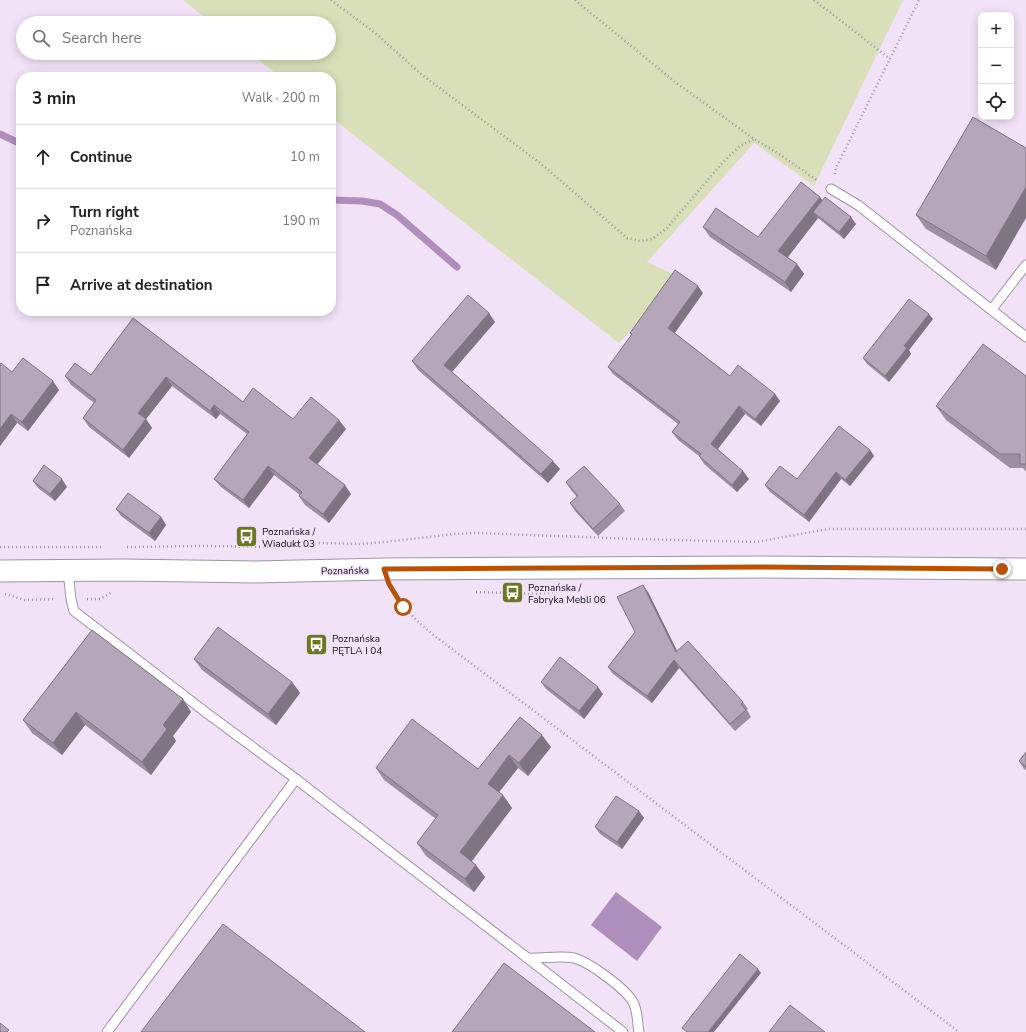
<!DOCTYPE html>
<html lang="en">
<head>
<meta charset="utf-8">
<style>
	:root { --surface:#fff; --page:#f6f6f6; --text:#222; --muted:#767676; --line:#e0e0e0 }
	body { margin:0; font-family:"Nunito Sans",sans-serif; background:var(--page); color:var(--text) }
	.controls { position:absolute; right:12px; top:12px; display:grid; overflow:hidden; border-radius:8px; box-shadow:0 2px 10px #0003 }
	.controls button { width:36px; height:36px; display:grid; place-items:center; padding:0; border:0; border-bottom:1px solid var(--line); background:var(--surface); color:var(--text); font:20px sans-serif }
	.stop { position:absolute; width:12px; height:12px; margin:-9px; border:3px solid #b45309; border-radius:50%; background:#fff }
	.stop.end { background:#b45309; border-color:#fff; box-shadow:0 1px 4px #0008 }
	.list { margin:0; padding:0; list-style:none }
	h2 { display:flex; justify-content:space-between; align-items:center; height:52px; margin:0; padding:0 16px; font-size:17px }
	h2 small { font-size:13px; font-weight:400; color:var(--muted) }
	.list li { display:grid; grid-template-columns:26px 1fr auto; gap:12px; align-items:center; box-sizing:border-box; height:64px; padding:0 16px; border-top:1px solid var(--line) }
	.list b { display:block; font-size:15px; white-space:nowrap }
	.list p { margin:0; font-size:13px; white-space:nowrap; color:var(--muted) }
	.list em { font-size:13px; font-style:normal; color:var(--muted) }
	.icon { flex:none; width:22px; height:22px; fill:none; stroke:currentColor; stroke-width:2; stroke-linecap:round; stroke-linejoin:round }
	.map { position:relative; flex:none; width:1026px; height:1032px; overflow:hidden }
	.search { position:absolute; background:var(--surface); box-shadow:0 2px 10px #0003; left:16px; top:16px; width:320px; height:44px; display:flex; align-items:center; gap:10px; box-sizing:border-box; padding:0 14px; border-radius:22px; color:var(--muted); font-size:15px }
	.panel { position:absolute; background:var(--surface); box-shadow:0 2px 10px #0003; left:16px; top:72px; width:320px; height:244px; border-radius:16px }
	.map>svg:first-child { display:block }
</style>
</head>
<body>
<div class="map">
<svg width="1026" height="1032" viewBox="0 0 1026 1032">
	<rect width="100%" height="100%" fill="#f2e2f8"/>
	<path fill="#d8dfb9" d="M 183,0 L 903,0 L 814,186 L 754,143 L 647,262 L 680,277 L 619,343 L 494,246 L 331,117 L 331,77 L 280,77 L 250,53 L 329,53 L 329,23 L 212,23 Z"/>
	<path fill="#b08ebb" d="M 616,892 L 662,927 L 637,961 L 591,925 Z"/>
	<g fill="none" stroke-linecap="round" stroke-linejoin="round">
		<g stroke="#b08ebb" stroke-width="7">
			<path d="M 0,134 L 21,144"/>
			<path d="M 331,200 L 362,201 L 380,204 L 397,215 L 457,267"/>
		</g>
		<defs>
			<g id="service">
				<path d="M 831,189 L 858,205 L 1026,337"/>
				<path d="M 992,309 L 1026,265"/>
				<path d="M 68,571 L 71,599 L 74,611 L 208,714 L 296,779 L 623,1032"/>
				<path d="M 527,958 C 542,959 559,955 574,958 C 589,962 625,988 633,1002 C 638,1011 637,1022 639,1032"/>
				<path d="M 107,1032 L 296,779"/>
			</g>
			<path id="tertiary" d="M 0,571 L 124,570 L 256,572 L 384,569 L 763,567 L 1026,569"/>
		</defs>
		<use href="#service" stroke="#a192a6" stroke-width="11"/>
		<use href="#tertiary" stroke="#a192a6" stroke-width="23"/>
		<g stroke="#9e92a2" stroke-width="2.5" stroke-dasharray="1 3" stroke-linecap="butt">
			<path d="M 331,0 L 374,32 L 422,75 L 540,163 L 627,238 L 640,241 L 652,239 L 666,229 L 725,160 L 740,146 L 754,139"/>
			<path d="M 575,0 L 675,82 L 754,139 L 779,154 L 818,181"/>
			<path d="M 814,0 L 890,59"/>
			<path d="M 835,174 L 836,168 L 919,0"/>
			<path d="M 0,547 L 104,547"/>
			<path d="M 127,547 L 203,546 L 284,547 L 321,543 L 361,544 L 385,542 L 454,534 L 477,533 L 637,539 L 756,542 L 828,529 L 1026,529"/>
			<path d="M 393,590 C 404,610 419,623 436,637 L 959,1032"/>
			<path d="M 476,592 L 537,594 L 562,591"/>
			<path d="M 5,594 L 25,600 L 56,599"/>
			<path d="M 87,599 L 100,599 L 112,592"/>
		</g>
		<use href="#service" stroke="#fff" stroke-width="9"/>
		<use href="#tertiary" stroke="#fff" stroke-width="21"/>
	</g>
	<g fill="#9c8fa0">
		<path d="M 973,117 L 996,270 L 926,229 L 916,215 Z"/>
		<path d="M 820,197 L 822,200 L 856,224 L 844,239 L 818,218 L 787,257 L 797,264 L 804,274 L 791,292 L 710,237 L 703,227 L 758,237 Z"/>
		<path d="M 703,293 L 675,333 L 730,376 L 775,394 L 780,401 L 761,426 L 745,414 L 718,449 L 749,479 L 737,492 L 704,464 L 699,456 L 678,440 L 672,432 L 678,424 L 613,374 L 608,367 L 632,335 L 630,333 Z"/>
		<path d="M 133,318 L 243,402 L 293,419 L 346,429 L 317,465 L 351,494 L 329,523 L 305,505 L 299,496 L 300,495 L 274,475 L 249,508 L 221,487 L 214,479 L 247,434 L 220,414 L 216,419 L 172,386 L 146,419 L 152,428 L 129,458 L 89,427 L 83,418 L 94,403 L 71,385 L 65,376 L 91,375 Z"/>
		<path d="M 933,319 L 909,350 L 911,354 L 889,382 L 867,364 L 863,358 Z"/>
		<path d="M 495,322 L 452,372 L 560,469 L 548,483 L 418,370 L 412,361 Z"/>
		<path d="M 0,364 L 12,372 L 59,390 L 28,431 L 17,423 L 0,446 Z"/>
		<path d="M 1026,376 L 1026,472 L 1023,468 L 1010,468 L 946,420 L 936,406 Z"/>
		<path d="M 870,450 L 874,456 L 850,486 L 841,479 L 809,522 L 770,492 L 765,485 L 797,479 Z"/>
		<path d="M 33,481 L 67,487 L 55,501 L 38,488 Z"/>
		<path d="M 566,482 L 620,504 L 625,511 L 598,536 L 575,511 L 570,503 L 577,497 L 571,490 Z"/>
		<path d="M 116,509 L 161,517 L 166,525 L 155,541 L 121,516 Z"/>
		<path d="M 648,592 L 677,651 L 743,702 L 748,709 L 747,710 L 751,717 L 735,731 L 679,668 L 652,703 L 613,674 L 608,667 L 635,632 Z"/>
		<path d="M 92,630 L 183,699 L 191,712 L 173,736 L 176,741 L 151,775 L 85,725 L 62,755 L 32,733 L 23,720 Z"/>
		<path d="M 194,659 L 292,682 L 300,693 L 276,725 L 202,670 Z"/>
		<path d="M 541,682 L 603,694 L 584,719 L 546,689 Z"/>
		<path d="M 520,717 L 551,747 L 528,776 L 518,768 L 499,792 L 512,808 L 471,861 L 485,877 L 474,892 L 426,856 L 417,843 L 436,819 L 384,780 L 376,768 L 478,769 Z"/>
		<path d="M 1026,752 L 1026,770 L 1024,769 L 1019,761 Z"/>
		<path d="M 644,818 L 622,849 L 600,834 L 595,827 Z"/>
	</g>
	<g fill="#7f7482">
		<path d="M 1026,187 L 1026,218 L 996,270 L 986,256 Z"/>
		<path d="M 820,197 L 827,207 L 813,212 L 818,218 L 785,261 L 778,251 Z"/>
		<path d="M 851,217 L 856,224 L 844,239 L 839,232 Z"/>
		<path d="M 797,264 L 804,274 L 791,292 L 785,282 Z"/>
		<path d="M 698,286 L 703,293 L 673,335 L 668,328 Z"/>
		<path d="M 489,313 L 495,322 L 450,374 L 444,365 Z"/>
		<path d="M 929,314 L 933,319 L 909,350 L 911,354 L 889,382 L 885,376 L 904,346 Z"/>
		<path d="M 166,377 L 172,386 L 146,419 L 152,428 L 129,458 L 123,450 L 138,413 Z"/>
		<path d="M 53,381 L 59,390 L 28,431 L 22,422 Z"/>
		<path d="M 775,394 L 780,401 L 761,426 L 755,419 Z"/>
		<path d="M 214,405 L 220,414 L 216,419 L 210,411 Z"/>
		<path d="M 739,406 L 745,414 L 716,451 L 711,444 Z"/>
		<path d="M 11,414 L 17,423 L 0,446 L 0,429 Z"/>
		<path d="M 339,420 L 346,429 L 315,467 L 309,458 Z"/>
		<path d="M 870,450 L 874,456 L 850,486 L 845,480 Z"/>
		<path d="M 553,461 L 560,469 L 548,483 L 541,474 Z"/>
		<path d="M 268,466 L 274,475 L 249,508 L 243,500 Z"/>
		<path d="M 743,471 L 749,479 L 737,492 L 732,485 Z"/>
		<path d="M 836,472 L 841,479 L 809,522 L 804,515 Z"/>
		<path d="M 62,479 L 67,487 L 55,501 L 50,494 Z"/>
		<path d="M 345,485 L 351,494 L 329,523 L 323,514 Z"/>
		<path d="M 161,517 L 166,525 L 155,541 L 149,533 Z"/>
		<path d="M 643,585 L 648,592 L 681,659 L 676,652 Z"/>
		<path d="M 674,660 L 679,668 L 652,703 L 647,696 Z"/>
		<path d="M 292,682 L 300,693 L 276,725 L 268,714 Z"/>
		<path d="M 598,687 L 603,694 L 584,719 L 579,711 Z"/>
		<path d="M 183,699 L 191,712 L 173,736 L 176,741 L 151,775 L 142,762 L 163,725 Z"/>
		<path d="M 76,712 L 85,725 L 62,755 L 53,743 Z"/>
		<path d="M 542,735 L 551,747 L 528,776 L 519,763 Z"/>
		<path d="M 509,755 L 518,768 L 496,796 L 488,784 Z"/>
		<path d="M 503,795 L 512,808 L 469,865 L 460,852 Z"/>
		<path d="M 639,811 L 644,818 L 622,849 L 617,842 Z"/>
		<path d="M 476,865 L 485,877 L 474,892 L 465,879 Z"/>
		<path d="M 758,969 L 761,973 L 714,1032 L 708,1032 Z"/>
	</g>
	<g fill="#b5a6ba" stroke="#7f7482">
		<path d="M 973,117 L 1026,148 L 1026,187 L 986,256 L 916,215 Z"/>
		<path d="M 801,182 L 820,197 L 778,251 L 797,264 L 785,282 L 703,227 L 716,208 L 758,237 Z"/>
		<path d="M 825,197 L 851,217 L 839,232 L 813,212 Z"/>
		<path d="M 675,270 L 698,286 L 668,328 L 730,376 L 738,365 L 775,394 L 755,419 L 739,406 L 711,444 L 743,471 L 732,485 L 699,456 L 701,454 L 672,432 L 680,422 L 608,367 L 632,334 L 630,333 Z"/>
		<path d="M 468,295 L 489,313 L 444,365 L 553,461 L 541,474 L 412,361 Z"/>
		<path d="M 909,299 L 929,314 L 904,346 L 907,348 L 885,376 L 863,358 Z"/>
		<path d="M 133,318 L 243,402 L 253,388 L 293,419 L 311,397 L 339,420 L 309,458 L 345,485 L 323,514 L 299,496 L 302,492 L 268,466 L 243,500 L 214,479 L 249,432 L 214,405 L 210,411 L 166,377 L 138,413 L 146,419 L 123,450 L 83,418 L 96,400 L 65,376 L 75,363 L 91,375 Z"/>
		<path d="M 983,344 L 1026,376 L 1026,464 L 1020,464 L 1020,454 L 1000,454 L 936,406 Z"/>
		<path d="M 23,358 L 53,381 L 22,422 L 11,414 L 0,429 L 0,364 L 1,363 L 12,372 Z"/>
		<path d="M 839,426 L 870,450 L 845,480 L 836,472 L 804,515 L 765,485 L 780,466 L 797,479 Z"/>
		<path d="M 44,465 L 62,479 L 50,494 L 33,481 Z"/>
		<path d="M 584,466 L 620,504 L 593,529 L 570,503 L 578,496 L 566,482 Z"/>
		<path d="M 128,493 L 161,517 L 149,533 L 116,509 Z"/>
		<path d="M 643,585 L 676,652 L 688,641 L 743,702 L 741,704 L 746,710 L 730,724 L 674,660 L 647,696 L 608,667 L 635,632 L 617,597 Z"/>
		<path d="M 218,627 L 292,682 L 268,714 L 194,659 Z"/>
		<path d="M 92,630 L 183,699 L 163,725 L 167,729 L 142,762 L 76,712 L 53,743 L 23,720 Z"/>
		<path d="M 560,657 L 598,687 L 579,711 L 541,682 Z"/>
		<path d="M 520,717 L 542,735 L 519,763 L 509,755 L 488,784 L 503,795 L 460,852 L 476,865 L 465,879 L 417,843 L 438,815 L 376,768 L 412,719 L 478,769 Z"/>
		<path d="M 1026,752 L 1026,767 L 1019,761 Z"/>
		<path d="M 616,796 L 639,811 L 617,842 L 595,827 Z"/>
		<path d="M 223,924 L 365,1032 L 141,1032 Z"/>
		<path d="M 740,954 L 758,969 L 708,1032 L 687,1032 L 682,1028 Z"/>
		<path d="M 504,963 L 595,1032 L 452,1032 Z"/>
		<path d="M 790,1005 L 825,1032 L 769,1032 Z"/>
		<path d="M 0,1023 L 9,1030 L 7,1032 L 0,1032 Z"/>
	</g>
	<g fill="none" stroke-linecap="round" stroke-linejoin="round">
		<path stroke="#b45309" stroke-width="5" d="M 403,607 L 389,584 L 384,569 L 763,567 L 1002,569"/>
	</g>
	<defs>
		<symbol id="bus-square" viewBox="-11 -11 22 22"><rect x="-9" y="-9" width="18" height="18" rx="4" fill="#6c7722" stroke="#f2e2f8"/><path d="M-5-6H5V4H4V6H2V4H-2V6H-4V4H-5ZM-3.5-4V0h7V-4ZM-3.5 1.2v1.5H-2V1.2ZM2 1.2v1.5H3.5V1.2Z" fill="#fff"/></symbol>
	</defs>
	<g fill-rule="evenodd">
		<use href="#bus-square" x="234" y="524" width="25" height="25"/>
		<use href="#bus-square" x="500" y="580" width="25" height="25"/>
		<use href="#bus-square" x="304" y="632" width="25" height="25"/>
	</g>
	<g text-anchor="middle" stroke-width="3" stroke-linejoin="round" paint-order="stroke">
		<g font-size="10" fill="#120d14" stroke="#f2e2f8" text-anchor="start">
			<text x="262" y="535">Poznańska /<tspan x="262" dy="12">Wiadukt 03</tspan></text>
			<text x="528" y="591">Poznańska /<tspan x="528" dy="12">Fabryka Mebli 06</tspan></text>
			<text x="332" y="642">Poznańska<tspan x="332" dy="12">PĘTLA I 04</tspan></text>
		</g>
		<g font-size="10" fill="#120d14" stroke="#f2e2f8">
			<text transform="translate(345 570) rotate(-1)" y="4">Poznańska</text>
		</g>
	</g>
</svg>
<div class="controls">
<button>+</button>
<button>−</button>
<button><svg class="icon" aria-label="locate" viewBox="0 0 24 24"><circle cx="12" cy="12" r="6"/><path d="M12 2v4M12 18v4M2 12h4M18 12h4"/></svg></button>
</div>
<div class="stop" style="left:403px;top:607px"></div>
<div class="stop end" style="left:1002px;top:569px"></div>
<div class="search"><svg class="icon" aria-label="search" viewBox="0 0 24 24"><circle cx="10" cy="10" r="6"/><path d="M15 15l6 6"/></svg>Search here</div>
<section class="panel">
<h2>3 min<small>Walk · 200 m</small></h2>
<ul class="list">
<li><svg class="icon" aria-label="ahead" viewBox="0 0 24 24"><path d="M12 20V5M6 11l6-6 6 6"/></svg><div><b>Continue</b></div><em>10 m</em></li>
<li><svg class="icon" aria-label="right" viewBox="0 0 24 24"><path d="M7 20v-9h11M14 6l5 5-5 5"/></svg><div><b>Turn right</b><p>Poznańska</p></div><em>190 m</em></li>
<li><svg class="icon" aria-label="arrive" viewBox="0 0 24 24"><path d="M6 21V4h12l-3 4 3 4H6"/></svg><div><b>Arrive at destination</b></div></li>
</ul>
</section>
</div>
</body>
</html>
